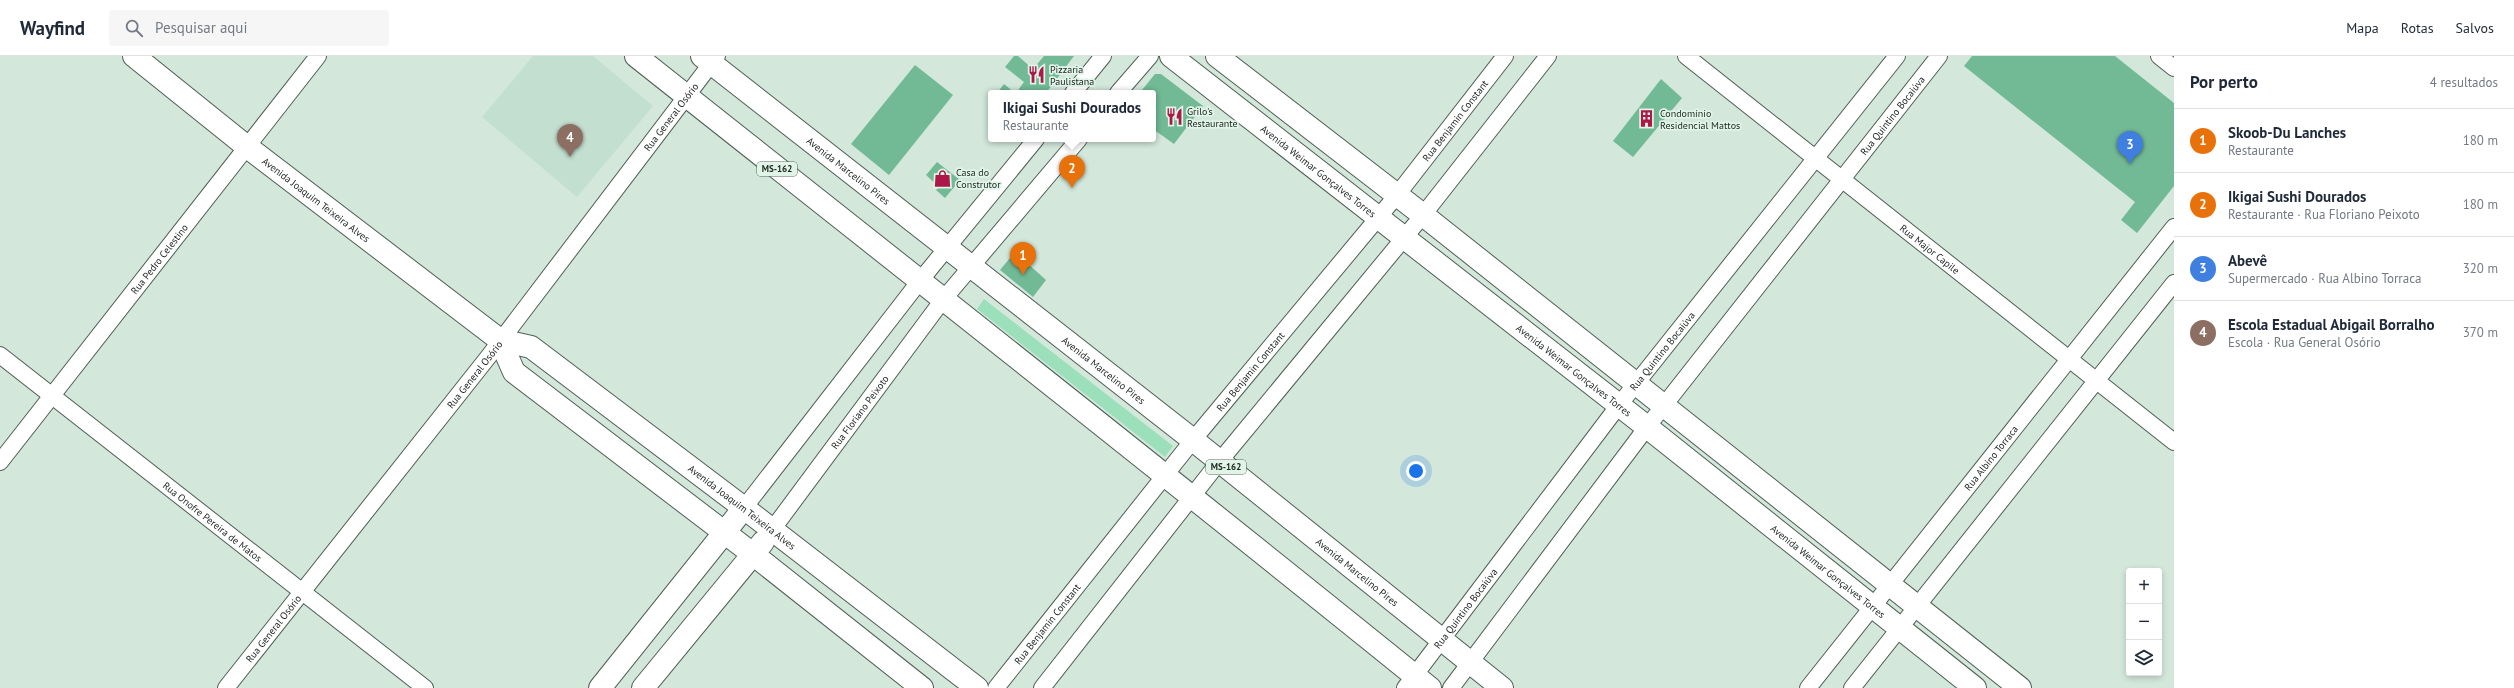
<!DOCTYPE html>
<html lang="pt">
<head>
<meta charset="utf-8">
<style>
	:root { --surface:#fff; --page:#f6f6f7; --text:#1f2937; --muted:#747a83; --line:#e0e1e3; --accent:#ac1949 }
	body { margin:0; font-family:"PT Sans",sans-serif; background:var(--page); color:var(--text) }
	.controls { position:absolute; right:12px; bottom:12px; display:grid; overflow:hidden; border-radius:4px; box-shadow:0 2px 6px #0003 }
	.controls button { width:36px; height:36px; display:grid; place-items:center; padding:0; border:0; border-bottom:1px solid var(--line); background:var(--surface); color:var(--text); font:20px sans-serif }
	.you { position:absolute; left:1416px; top:415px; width:14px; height:14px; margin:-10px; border:3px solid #fff; border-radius:50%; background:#1a73e8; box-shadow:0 0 0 6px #1a73e833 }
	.badge { display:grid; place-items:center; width:26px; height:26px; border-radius:50%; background:var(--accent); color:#fff; font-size:13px; font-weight:700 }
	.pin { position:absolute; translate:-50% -33px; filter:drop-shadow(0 1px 2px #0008) }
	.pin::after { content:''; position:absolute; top:21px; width:14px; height:12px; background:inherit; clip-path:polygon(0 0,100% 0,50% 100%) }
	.popup { position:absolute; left:988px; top:34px; width:168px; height:52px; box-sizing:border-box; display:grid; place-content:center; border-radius:4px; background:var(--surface); filter:drop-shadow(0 1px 3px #0005); font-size:13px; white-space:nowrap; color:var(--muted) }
	.popup b { font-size:15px; color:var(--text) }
	.popup::after { content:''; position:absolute; left:50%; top:100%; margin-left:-8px; border:8px solid transparent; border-top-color:var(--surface) }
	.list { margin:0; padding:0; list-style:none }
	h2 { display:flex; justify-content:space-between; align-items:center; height:52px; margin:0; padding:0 16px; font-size:17px }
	h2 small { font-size:13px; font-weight:400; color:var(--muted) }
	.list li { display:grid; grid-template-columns:26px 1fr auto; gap:12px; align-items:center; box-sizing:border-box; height:64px; padding:0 16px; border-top:1px solid var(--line) }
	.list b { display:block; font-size:15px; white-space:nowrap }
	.list p { margin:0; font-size:13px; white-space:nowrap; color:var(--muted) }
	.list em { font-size:13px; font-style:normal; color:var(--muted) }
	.icon { flex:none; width:22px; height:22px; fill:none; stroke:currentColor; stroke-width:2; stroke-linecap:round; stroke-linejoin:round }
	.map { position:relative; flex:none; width:2174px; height:632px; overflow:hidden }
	header { display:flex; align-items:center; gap:24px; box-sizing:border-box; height:56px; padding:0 20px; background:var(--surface); border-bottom:1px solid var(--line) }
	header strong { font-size:19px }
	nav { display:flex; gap:22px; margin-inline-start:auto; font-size:14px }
	.search { width:280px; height:36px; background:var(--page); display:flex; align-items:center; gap:10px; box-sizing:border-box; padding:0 14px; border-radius:4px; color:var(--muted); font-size:15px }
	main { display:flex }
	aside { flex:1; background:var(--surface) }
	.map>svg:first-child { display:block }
</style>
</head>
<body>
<header>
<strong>Wayfind</strong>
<div class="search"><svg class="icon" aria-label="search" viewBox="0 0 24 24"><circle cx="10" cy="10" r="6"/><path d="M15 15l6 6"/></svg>Pesquisar aqui</div>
<nav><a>Mapa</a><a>Rotas</a><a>Salvos</a></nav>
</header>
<main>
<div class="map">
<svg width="2174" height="632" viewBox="0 0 2174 632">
	<rect width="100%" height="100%" fill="#d3e7db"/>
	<path fill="#c3dfcf" d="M 533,0 L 593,0 L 653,50 L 577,141 L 482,61 Z"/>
	<path fill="#9ce0bb" d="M 984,243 L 1173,390 L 1165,401 L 977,253 Z"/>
	<g fill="#72ba95">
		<path d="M 1014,0 L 1018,0 L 1033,13 L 1044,0 L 1074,0 L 1046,37 L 1016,37 L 1024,26 L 1005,11 Z"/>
		<path d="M 1972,0 L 2115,0 L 2174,47 L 2174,130 L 2137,177 L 2121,164 L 2135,146 L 1964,10 Z"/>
		<path d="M 915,9 L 953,39 L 889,119 L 851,88 Z"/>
		<path d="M 1155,18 L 1161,18 L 1203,50 L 1174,88 L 1153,73 L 1153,37 L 1145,37 L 1142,34 Z"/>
		<path d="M 1661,23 L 1682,42 L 1633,101 L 1613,85 Z"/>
		<path d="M 1004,28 L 1015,37 L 997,37 Z"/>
		<path d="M 937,106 L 960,124 L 945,142 L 936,134 L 939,131 L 926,119 Z"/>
		<path d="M 1015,196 L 1046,224 L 1033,241 L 1000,214 Z"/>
	</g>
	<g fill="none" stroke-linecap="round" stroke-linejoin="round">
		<defs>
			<g id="street">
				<path id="s1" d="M 1686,0 L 2174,386"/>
				<path d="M 2159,0 L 2174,12"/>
				<path d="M 1073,37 L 1103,0"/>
				<path d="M 1118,37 L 1150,0"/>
				<path id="s2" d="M 0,299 L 425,632"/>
				<path id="s3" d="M 0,406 L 318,0"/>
				<path d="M 744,452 L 919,226 L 1036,83"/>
				<path id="s4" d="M 772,474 L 942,245 L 1079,83"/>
				<path id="s5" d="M 226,632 L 489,300 L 717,0"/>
				<path id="s6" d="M 996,632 L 1193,384 L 1397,139 L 1505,0"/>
				<path d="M 1042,632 L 1219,406 L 1423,159 L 1548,0"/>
				<path id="s7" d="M 1405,632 L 1619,349 L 1897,0"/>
				<path id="s8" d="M 1451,632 L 1647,371 L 1939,0"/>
				<path id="s9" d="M 1808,632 L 2174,171"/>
				<path d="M 1852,632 L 2174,227"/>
			</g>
			<g id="secondary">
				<path id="s10" d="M 134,0 L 246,90 L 500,284 L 531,291 L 744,452 L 977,632"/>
				<path id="s11" d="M 1171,0 L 1647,371 L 1975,632"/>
				<path d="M 1217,0 L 1423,159 L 2020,632"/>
				<path d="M 500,284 L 514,316 L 754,499 L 922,632"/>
				<path d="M 600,632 L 744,452"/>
				<path d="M 643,632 L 763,486"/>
			</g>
			<g id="primary">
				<path d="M 636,0 C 901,210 1167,419 1430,632"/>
				<path id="s12" d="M 702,0 L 1193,384 L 1502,632"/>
			</g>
		</defs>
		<use href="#street" stroke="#4e5f56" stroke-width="18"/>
		<use href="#secondary" stroke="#4e5f56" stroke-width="24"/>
		<use href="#primary" stroke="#4e5f56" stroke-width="24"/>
		<use href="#street" stroke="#fff" stroke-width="16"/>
		<use href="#secondary" stroke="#fff" stroke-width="22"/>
		<use href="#primary" stroke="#fff" stroke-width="22"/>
	</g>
	<defs>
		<symbol id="restaurant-bare" viewBox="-9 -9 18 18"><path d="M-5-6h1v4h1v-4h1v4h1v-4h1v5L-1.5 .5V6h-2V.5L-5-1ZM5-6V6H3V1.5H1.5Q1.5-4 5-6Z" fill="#ac1949" stroke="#e0f4e8" stroke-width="2.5" paint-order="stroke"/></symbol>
		<symbol id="building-bare" viewBox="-9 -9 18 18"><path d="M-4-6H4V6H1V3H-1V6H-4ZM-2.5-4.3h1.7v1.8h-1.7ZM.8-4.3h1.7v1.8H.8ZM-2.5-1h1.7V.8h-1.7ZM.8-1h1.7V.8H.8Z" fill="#ac1949" stroke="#e0f4e8" stroke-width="2.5" paint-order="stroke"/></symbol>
		<symbol id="shop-bare" viewBox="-9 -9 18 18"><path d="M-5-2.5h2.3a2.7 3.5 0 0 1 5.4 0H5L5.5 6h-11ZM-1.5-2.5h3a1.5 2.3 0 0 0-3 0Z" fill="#ac1949" stroke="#e0f4e8" stroke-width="2.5" paint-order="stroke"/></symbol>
	</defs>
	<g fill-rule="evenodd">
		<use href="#restaurant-bare" x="1024" y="6" width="25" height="25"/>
		<use href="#restaurant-bare" x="1162" y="48" width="25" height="25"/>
		<use href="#building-bare" x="1634" y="50" width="25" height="25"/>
		<use href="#shop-bare" x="930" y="110" width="25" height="25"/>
	</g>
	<g text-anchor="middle" stroke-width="3.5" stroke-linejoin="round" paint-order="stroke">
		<g fill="#e0f4e8" stroke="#58625c" stroke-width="1">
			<rect x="757" y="106" width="40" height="14" rx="3"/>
			<rect x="1206" y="404" width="40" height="14" rx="3"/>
		</g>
		<g font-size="9" font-weight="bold" fill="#1d2420">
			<text x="777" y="116">MS-162</text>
			<text x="1226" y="414">MS-162</text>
		</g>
		<g font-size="10" fill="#1d2420" stroke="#e0f4e8" text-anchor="start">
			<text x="1050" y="17">Pizzaria<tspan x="1050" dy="12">Paulistana</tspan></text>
			<text x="1187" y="59">Grilo's<tspan x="1187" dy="12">Restaurante</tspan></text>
			<text x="1660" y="61">Condomínio<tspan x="1660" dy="12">Residencial Mattos</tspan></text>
			<text x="956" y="120">Casa do<tspan x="956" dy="12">Construtor</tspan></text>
		</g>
		<g font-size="10" fill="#1d2420" stroke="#e0f4e8">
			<text dy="4" stroke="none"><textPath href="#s8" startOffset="723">Rua Quintino Bocaiúva</textPath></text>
			<text dy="4" stroke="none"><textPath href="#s5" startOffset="724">Rua General Osório</textPath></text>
			<text dy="4" stroke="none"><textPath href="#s6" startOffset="730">Rua Benjamin Constant</textPath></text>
			<text dy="4" stroke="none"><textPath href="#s12" startOffset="186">Avenida Marcelino Pires</textPath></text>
			<text dy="4" stroke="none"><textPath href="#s11" startOffset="187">Avenida Weimar Gonçalves Torres</textPath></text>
			<text dy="4" stroke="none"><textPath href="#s10" startOffset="232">Avenida Joaquim Teixeira Alves</textPath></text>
			<text dy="4" stroke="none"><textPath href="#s1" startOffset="311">Rua Major Capile</textPath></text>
			<text dy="4" stroke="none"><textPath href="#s3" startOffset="258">Rua Pedro Celestino</textPath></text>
			<text dy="4" stroke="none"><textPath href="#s7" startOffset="424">Rua Quintino Bocaiúva</textPath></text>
			<text dy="4" stroke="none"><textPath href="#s12" startOffset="510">Avenida Marcelino Pires</textPath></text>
			<text dy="4" stroke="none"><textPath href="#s11" startOffset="511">Avenida Weimar Gonçalves Torres</textPath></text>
			<text dy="4" stroke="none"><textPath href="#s6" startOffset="406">Rua Benjamin Constant</textPath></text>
			<text dy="4" stroke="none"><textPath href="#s5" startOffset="400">Rua General Osório</textPath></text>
			<text dy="4" stroke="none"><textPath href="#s4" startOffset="147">Rua Floriano Peixoto</textPath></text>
			<text dy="4" stroke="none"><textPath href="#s9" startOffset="294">Rua Albino Torraca</textPath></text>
			<text dy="4" stroke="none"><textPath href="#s10" startOffset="760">Avenida Joaquim Teixeira Alves</textPath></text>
			<text dy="4" stroke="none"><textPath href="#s2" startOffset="270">Rua Onofre Pereira de Matos</textPath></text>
			<text dy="4" stroke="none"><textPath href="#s12" startOffset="834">Avenida Marcelino Pires</textPath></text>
			<text dy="4" stroke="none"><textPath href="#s11" startOffset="835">Avenida Weimar Gonçalves Torres</textPath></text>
			<text dy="4" stroke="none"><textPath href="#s7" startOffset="100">Rua Quintino Bocaiúva</textPath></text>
			<text dy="4" stroke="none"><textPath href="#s6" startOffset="82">Rua Benjamin Constant</textPath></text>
			<text dy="4" stroke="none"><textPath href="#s5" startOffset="76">Rua General Osório</textPath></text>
		</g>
	</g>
</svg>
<div class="controls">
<button>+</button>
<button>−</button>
<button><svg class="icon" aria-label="layers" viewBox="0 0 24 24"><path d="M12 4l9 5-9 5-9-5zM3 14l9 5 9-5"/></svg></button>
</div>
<div class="you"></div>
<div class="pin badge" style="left:1023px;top:219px;background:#e8710a">1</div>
<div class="pin badge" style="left:1072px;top:132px;background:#e8710a">2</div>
<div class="popup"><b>Ikigai Sushi Dourados</b>Restaurante</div>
<div class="pin badge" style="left:2130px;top:108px;background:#3f7fe0">3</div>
<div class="pin badge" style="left:570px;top:101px;background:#8d6e63">4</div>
</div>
<aside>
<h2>Por perto<small>4 resultados</small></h2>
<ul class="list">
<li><span class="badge" style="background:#e8710a">1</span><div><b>Skoob-Du Lanches</b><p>Restaurante</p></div><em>180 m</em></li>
<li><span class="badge" style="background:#e8710a">2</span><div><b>Ikigai Sushi Dourados</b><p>Restaurante · Rua Floriano Peixoto</p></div><em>180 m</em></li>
<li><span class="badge" style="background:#3f7fe0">3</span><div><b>Abevê</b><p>Supermercado · Rua Albino Torraca</p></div><em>320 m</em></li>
<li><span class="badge" style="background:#8d6e63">4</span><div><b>Escola Estadual Abigail Borralho</b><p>Escola · Rua General Osório</p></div><em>370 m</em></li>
</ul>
</aside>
</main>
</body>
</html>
